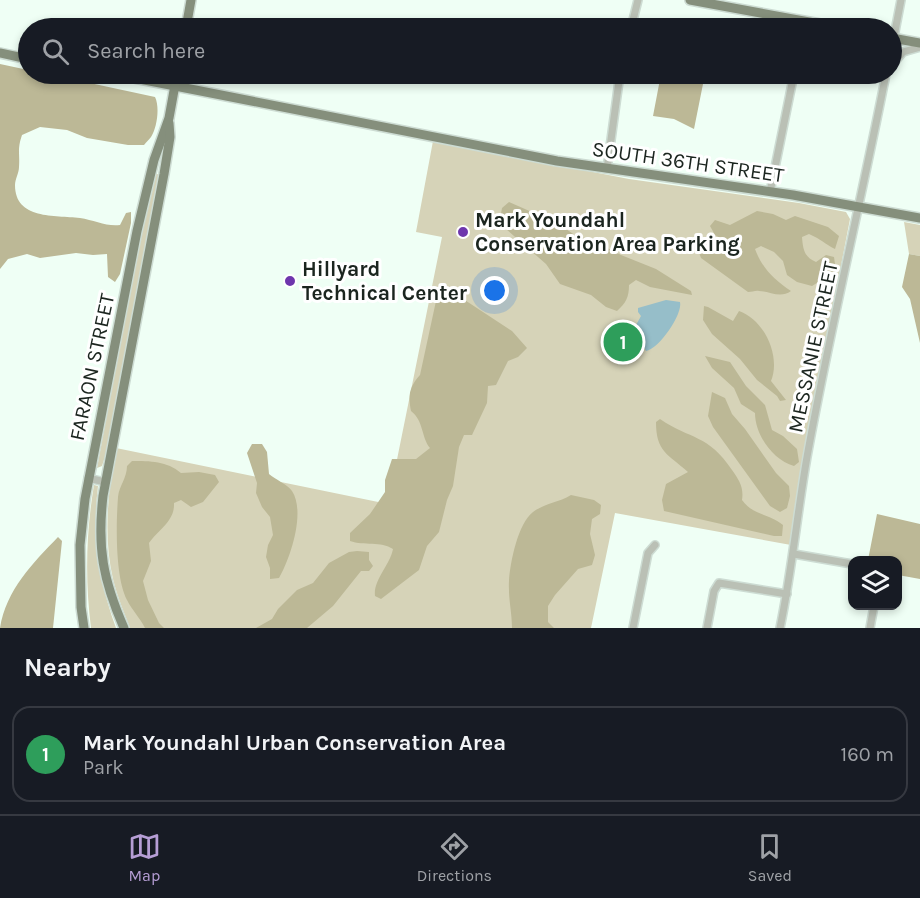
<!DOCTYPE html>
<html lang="en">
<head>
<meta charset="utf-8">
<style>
	:root { --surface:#171b24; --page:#242831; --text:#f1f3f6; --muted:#9ea1a6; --line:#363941; --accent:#b69ed5 }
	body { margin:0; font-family:Karla,sans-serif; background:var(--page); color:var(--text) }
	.controls { position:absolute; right:18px; bottom:18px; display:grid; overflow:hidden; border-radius:12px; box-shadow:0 3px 9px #0003 }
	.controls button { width:54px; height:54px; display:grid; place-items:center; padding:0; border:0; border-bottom:2px solid var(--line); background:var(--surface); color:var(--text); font:30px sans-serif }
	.you { position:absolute; left:495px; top:291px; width:21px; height:21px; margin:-15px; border:4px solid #fff; border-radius:50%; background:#1a73e8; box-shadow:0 0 0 9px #1a73e833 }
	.badge { display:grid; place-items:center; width:39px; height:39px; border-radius:50%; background:var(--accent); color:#fff; font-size:20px; font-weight:700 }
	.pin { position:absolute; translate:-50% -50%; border:3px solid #fff; box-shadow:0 2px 6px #0006 }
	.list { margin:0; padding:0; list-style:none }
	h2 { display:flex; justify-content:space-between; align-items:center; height:78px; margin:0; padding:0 24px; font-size:26px }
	h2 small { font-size:20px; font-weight:400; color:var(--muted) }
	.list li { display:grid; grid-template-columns:39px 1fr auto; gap:18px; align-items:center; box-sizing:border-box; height:96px; margin:0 12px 12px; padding:0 12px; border:2px solid var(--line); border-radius:18px }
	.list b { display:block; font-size:22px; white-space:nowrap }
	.list p { margin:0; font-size:20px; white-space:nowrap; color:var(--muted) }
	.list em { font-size:20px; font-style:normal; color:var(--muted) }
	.icon { flex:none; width:33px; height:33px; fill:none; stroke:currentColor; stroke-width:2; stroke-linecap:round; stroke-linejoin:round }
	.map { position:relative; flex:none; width:920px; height:628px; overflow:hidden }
	.search { position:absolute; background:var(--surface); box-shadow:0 3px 9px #0003; left:18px; right:18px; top:18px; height:66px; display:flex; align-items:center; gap:15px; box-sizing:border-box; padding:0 21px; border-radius:33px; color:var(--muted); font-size:22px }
	.sheet { height:186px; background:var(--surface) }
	nav { display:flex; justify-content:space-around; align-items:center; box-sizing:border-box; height:84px; border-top:2px solid var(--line); background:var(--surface); font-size:16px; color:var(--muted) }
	nav a { display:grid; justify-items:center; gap:3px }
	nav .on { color:var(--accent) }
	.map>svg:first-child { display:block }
</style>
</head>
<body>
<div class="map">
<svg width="920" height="628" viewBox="0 0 920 628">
	<rect width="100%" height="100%" fill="#effff5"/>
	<g fill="#d6d3b8">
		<path d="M 433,141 L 629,179 L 799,203 L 846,212 L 850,219 L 803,462 L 791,545 L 615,513 L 591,628 L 130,628 C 124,612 117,596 113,579 C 103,537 108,490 116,448 L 388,504 L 442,237 L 416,232 Z"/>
		<path d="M 154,173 L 160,175 L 110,441 L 102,466 L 97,468 L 133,272 Z"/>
		<path d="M 904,222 L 920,225 L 920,256 L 909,254 Z"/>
		<path d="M 94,485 L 98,486 C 92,535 99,582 116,628 L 91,628 C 85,581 86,532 94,485 Z"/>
	</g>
	<g fill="#bcb896">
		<path d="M 0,64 L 28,70 L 28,74 L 48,74 L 155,97 C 160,107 157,128 151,137 C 149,140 146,142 144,145 L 128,145 L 87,138 L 67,130 L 40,127 L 22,135 C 17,150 20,153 19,167 C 19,173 15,179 15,185 C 15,220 55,215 80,218 C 94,220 107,227 120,225 L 126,213 L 131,212 L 131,223 L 120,274 L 115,282 L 108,277 L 107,254 L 93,255 L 76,253 L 40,258 L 27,254 L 8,259 L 0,269 Z"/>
		<path d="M 661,74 L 705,74 L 694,129 L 674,119 L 653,116 Z"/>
		<path d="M 509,202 L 559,224 L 576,236 L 590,239 L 621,255 L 656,269 L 691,291 L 692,295 L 650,287 L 636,280 L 629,285 C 629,297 626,303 617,311 L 606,307 L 591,295 L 560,284 L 546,264 L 506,229 L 500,219 L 502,208 Z"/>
		<path d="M 757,211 L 773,214 L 786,220 L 795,216 L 828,227 L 839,236 L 835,249 C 825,244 821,239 809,234 L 802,237 C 803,249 804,257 816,262 L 826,255 L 834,257 L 836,271 L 812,286 L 797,282 L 787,275 L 783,261 L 774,252 L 761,246 L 755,249 C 762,268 774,280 791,291 C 780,299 770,291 759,291 C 756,290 752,292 748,292 L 701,258 L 697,247 L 706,241 L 727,250 L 727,242 L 715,235 L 710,226 L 715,220 L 730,225 Z"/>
		<path d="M 909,254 L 920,256 L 920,343 L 910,299 L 902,287 Z"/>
		<path d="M 440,291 L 451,291 L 512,331 L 527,348 L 518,357 L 508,361 L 496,385 L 488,386 L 487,403 L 472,435 L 464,435 L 459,447 L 453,486 L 447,500 L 439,532 L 427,546 L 419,570 L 381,599 L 375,596 C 373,580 390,565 393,549 C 381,541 364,546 350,541 L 350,533 L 370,514 L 385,492 L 385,480 L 392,459 L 416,459 L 430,448 C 421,437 424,421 411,411 C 408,396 409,387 420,375 L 436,301 Z"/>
		<path d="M 704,306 L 708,307 L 733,321 L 739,311 C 765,320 781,357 771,381 L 786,400 L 780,401 L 777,396 L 757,380 L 740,359 L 712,334 L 703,320 Z"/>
		<path d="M 705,356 L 730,362 L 746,386 L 765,405 L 772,430 L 783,436 L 797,449 L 799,462 L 794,466 C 773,460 755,435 755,413 L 741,404 L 734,388 L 712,368 Z"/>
		<path d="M 712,392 L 725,398 L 732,414 L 745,429 L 776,473 L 789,486 L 790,496 L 787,508 L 780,512 L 770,506 L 713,427 L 708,416 Z"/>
		<path d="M 660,419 C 691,440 708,434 732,470 C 739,480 744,487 742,500 C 754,516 768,513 783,525 L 782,536 L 774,536 L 664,511 L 662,500 L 666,484 L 688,472 C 668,454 656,452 656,422 Z"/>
		<path d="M 252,444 L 262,444 L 267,452 L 269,474 C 275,479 288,485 292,491 C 306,512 290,559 279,578 L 270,579 L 270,568 L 266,557 L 268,545 L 273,535 L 270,517 L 262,507 L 256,493 L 257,483 L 247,453 Z"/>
		<path d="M 132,461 C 150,461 167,461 181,473 L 199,472 L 215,475 L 219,482 L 203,502 L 191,507 L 181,500 L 174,503 C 175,521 159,529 149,543 L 151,561 L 143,581 L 148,600 L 159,623 L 164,628 L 145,628 C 140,618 132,610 127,600 C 115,577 116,524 118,497 C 119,486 127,478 127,466 Z"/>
		<path d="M 571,495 L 594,500 L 601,505 L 600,514 L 592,519 L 590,534 L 595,555 L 592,565 L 578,569 L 555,595 L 548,606 L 548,622 L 554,628 L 512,628 C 512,613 508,597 509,581 C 510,563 518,523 533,512 C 545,503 558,503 571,495 Z"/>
		<path d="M 877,514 L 920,524 L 920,579 L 898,575 L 898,560 L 868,560 Z"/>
		<path d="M 58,537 L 62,541 L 53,628 L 0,628 C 6,590 33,563 58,537 Z"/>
		<path d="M 357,551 L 369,552 L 369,560 L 373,566 L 369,571 L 361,571 L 333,606 L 307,628 L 256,628 L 272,619 L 278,609 L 297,590 L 313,583 L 329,563 L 349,552 Z"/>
	</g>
	<path fill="#96bec9" d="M 666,300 L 680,302 C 683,314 659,349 646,351 L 643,346 L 636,325 L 641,316 L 638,312 L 638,308 Z"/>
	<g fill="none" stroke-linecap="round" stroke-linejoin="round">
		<defs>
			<g id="minor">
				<path d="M 631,28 L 638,0"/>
				<path d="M 892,47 L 901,0"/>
				<path d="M 892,65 L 903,52 L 920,47"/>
				<path d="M 607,169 L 620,74"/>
				<path d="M 770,192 L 794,74"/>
				<path d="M 88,478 L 105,482"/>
				<path d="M 794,554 L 852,564"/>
				<path d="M 633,628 L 648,553 L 655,545"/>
				<path d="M 707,628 L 714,591 L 719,583 L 787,594"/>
				<path d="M 780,628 C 792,571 797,514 807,457 C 830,329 861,202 886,74"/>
				<path d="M 870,628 L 874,606"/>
			</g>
			<g id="major">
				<path d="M 690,0 L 842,28"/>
				<path d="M 186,28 L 191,0"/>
				<path d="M 892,38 L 920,43"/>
				<path d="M 0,53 L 28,59"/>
				<path d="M 114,74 L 557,161 L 793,195 L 920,218"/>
				<path d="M 84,628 L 81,607 L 80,545 L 85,499 L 137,231 L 154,160 L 169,118 L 177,74"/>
				<path d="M 124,628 C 103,580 97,548 103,496 L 164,174 L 170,137 L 169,123"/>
			</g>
		</defs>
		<use href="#minor" stroke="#cddcd3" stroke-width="10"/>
		<use href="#major" stroke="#cddcd3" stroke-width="12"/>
		<use href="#minor" stroke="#bac0b5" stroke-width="7"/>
		<use href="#major" stroke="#858f7c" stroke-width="9"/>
	</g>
	<g fill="#6e36ad" stroke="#fff" stroke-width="2">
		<circle cx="463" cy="232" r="6"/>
		<circle cx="290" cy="281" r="6"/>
	</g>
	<g text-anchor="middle" stroke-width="6" stroke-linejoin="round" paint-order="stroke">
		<g font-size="21" fill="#1b251f" stroke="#fff">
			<text transform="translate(688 162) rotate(8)" y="7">SOUTH 36TH STREET</text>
			<text transform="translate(813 347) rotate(-78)" y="7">MESSANIE STREET</text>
			<text transform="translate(92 367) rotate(-78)" y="7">FARAON STREET</text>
		</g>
		<g font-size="21" font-weight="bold" fill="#1b251f" stroke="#fff" text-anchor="start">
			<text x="475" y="227">Mark Youndahl<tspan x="475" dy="24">Conservation Area Parking</tspan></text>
			<text x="302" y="276">Hillyard<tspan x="302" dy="24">Technical Center</tspan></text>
		</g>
	</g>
</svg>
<div class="controls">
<button><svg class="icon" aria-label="layers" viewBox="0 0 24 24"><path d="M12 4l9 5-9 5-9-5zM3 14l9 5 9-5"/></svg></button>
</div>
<div class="you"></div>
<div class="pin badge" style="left:623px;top:342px;background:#2e9e5b">1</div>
<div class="search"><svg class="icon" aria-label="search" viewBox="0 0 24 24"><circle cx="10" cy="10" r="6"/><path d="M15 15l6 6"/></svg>Search here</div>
</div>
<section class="sheet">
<h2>Nearby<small></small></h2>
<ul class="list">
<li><span class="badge" style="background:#2e9e5b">1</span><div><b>Mark Youndahl Urban Conservation Area</b><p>Park</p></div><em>160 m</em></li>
</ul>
</section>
<nav>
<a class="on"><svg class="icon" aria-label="map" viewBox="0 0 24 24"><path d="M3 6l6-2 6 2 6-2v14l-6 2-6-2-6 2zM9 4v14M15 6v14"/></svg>Map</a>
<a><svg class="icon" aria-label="directions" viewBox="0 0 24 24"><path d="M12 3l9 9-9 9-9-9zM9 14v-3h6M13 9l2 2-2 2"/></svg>Directions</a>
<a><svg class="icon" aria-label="saved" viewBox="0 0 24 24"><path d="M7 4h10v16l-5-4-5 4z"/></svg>Saved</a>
</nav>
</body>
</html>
